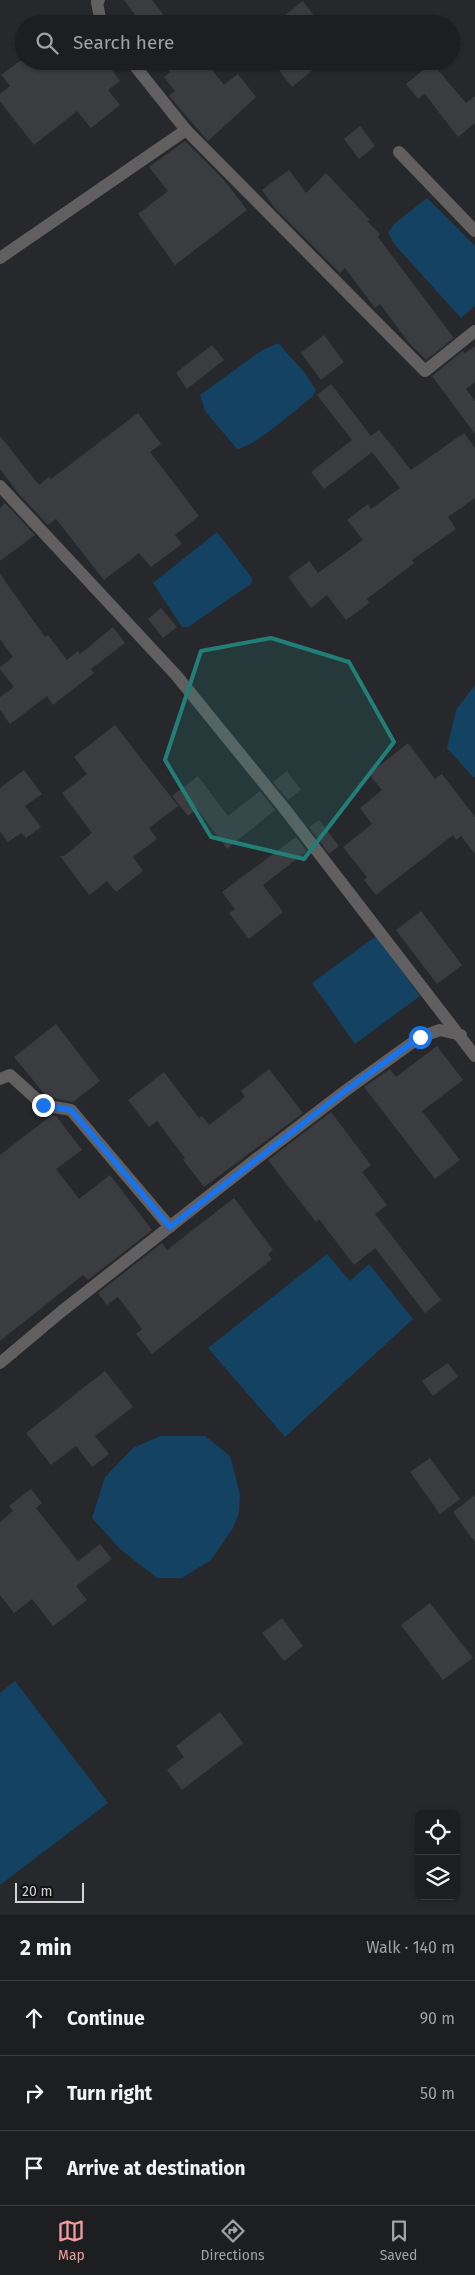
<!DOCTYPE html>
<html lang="en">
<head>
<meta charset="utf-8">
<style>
	:root { --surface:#1d1e20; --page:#252729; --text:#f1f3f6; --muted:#a0a2a5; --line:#3b3c3e; --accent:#f59b9c }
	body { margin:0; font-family:"Fira Sans",sans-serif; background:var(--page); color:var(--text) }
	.controls { position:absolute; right:15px; bottom:15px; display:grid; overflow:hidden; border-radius:8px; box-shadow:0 1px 4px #0004 }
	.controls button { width:45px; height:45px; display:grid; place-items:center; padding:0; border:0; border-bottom:1px solid var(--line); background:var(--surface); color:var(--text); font:25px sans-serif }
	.scale { position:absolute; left:15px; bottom:12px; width:69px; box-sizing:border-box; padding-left:5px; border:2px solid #d1d2d4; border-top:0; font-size:14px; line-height:18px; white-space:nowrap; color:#d1d2d4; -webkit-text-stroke:4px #111112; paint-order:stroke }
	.stop { position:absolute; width:15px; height:15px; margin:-11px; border:4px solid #1a73e8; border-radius:50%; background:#fff }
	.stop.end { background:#1a73e8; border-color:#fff; box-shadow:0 1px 5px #0008 }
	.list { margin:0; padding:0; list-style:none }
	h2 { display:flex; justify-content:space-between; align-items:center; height:65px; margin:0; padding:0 20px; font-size:21px }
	h2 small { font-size:16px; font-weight:400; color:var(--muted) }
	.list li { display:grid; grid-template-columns:32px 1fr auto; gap:15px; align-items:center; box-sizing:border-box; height:75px; padding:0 20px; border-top:1px solid var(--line) }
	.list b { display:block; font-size:19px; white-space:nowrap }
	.list em { font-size:16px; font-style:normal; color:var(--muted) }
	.icon { flex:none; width:28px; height:28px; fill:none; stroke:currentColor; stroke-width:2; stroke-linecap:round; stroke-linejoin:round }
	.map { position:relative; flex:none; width:475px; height:1915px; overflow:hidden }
	.search { position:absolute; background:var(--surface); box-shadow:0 1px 4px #0004; left:15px; right:15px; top:15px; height:55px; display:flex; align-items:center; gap:12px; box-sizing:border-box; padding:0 18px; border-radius:28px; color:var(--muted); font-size:19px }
	.sheet { height:290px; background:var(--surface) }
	nav { display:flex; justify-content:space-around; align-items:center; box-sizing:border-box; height:70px; border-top:1px solid var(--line); background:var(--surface); font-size:14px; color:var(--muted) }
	nav a { display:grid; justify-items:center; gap:2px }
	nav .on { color:var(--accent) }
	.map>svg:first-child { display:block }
</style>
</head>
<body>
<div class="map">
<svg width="475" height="1915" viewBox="0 0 475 1915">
	<rect width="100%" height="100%" fill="#27282b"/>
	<g fill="#134263">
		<path d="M 427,198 L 475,246 L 475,306 L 461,318 L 395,245 L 388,233 L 394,224 Z"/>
		<path d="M 278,343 L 305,373 L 316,390 L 312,397 C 295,410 256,446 237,449 L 205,411 L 200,395 L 261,351 Z"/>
		<path d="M 217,532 L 252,578 L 252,583 L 188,627 L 182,627 L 153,583 Z"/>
		<path d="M 475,685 L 475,777 L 473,777 L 447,748 L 456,710 Z"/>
		<path d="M 376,936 L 420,996 L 355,1044 L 312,983 Z"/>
		<path d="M 327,1254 L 350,1281 L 369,1264 L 413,1319 L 285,1437 L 208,1348 Z"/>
		<path d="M 160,1436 L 205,1436 L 230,1456 L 240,1494 L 239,1513 L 233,1528 L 211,1560 L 182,1578 L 157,1578 L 120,1549 L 92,1518 L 105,1477 L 133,1448 Z"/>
		<path d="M 15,1681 L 108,1803 L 0,1885 L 0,1693 Z"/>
	</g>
	<g fill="#3b3c3f">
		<path d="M 124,0 L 152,0 L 171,24 L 142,24 Z"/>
		<path d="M 303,1 L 320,24 L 274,24 Z"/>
		<path d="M 20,61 L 105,61 L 120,81 L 108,90 L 120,105 L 91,128 L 77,111 L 34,145 L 0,101 L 0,94 L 10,86 L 1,75 Z"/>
		<path d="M 162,61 L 205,61 L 224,85 L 238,74 L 256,97 L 208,141 L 169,96 L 175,91 L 164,77 L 170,72 Z"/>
		<path d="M 272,61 L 324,61 L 292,87 Z"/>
		<path d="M 432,63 L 466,103 L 475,96 L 475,123 L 458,137 L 425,94 L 418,99 L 406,84 Z"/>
		<path d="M 360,126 L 375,146 L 359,159 L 344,139 Z"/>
		<path d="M 185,141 L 224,180 L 247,210 L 175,265 L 138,214 L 168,191 L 149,167 Z"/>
		<path d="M 289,170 L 306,193 L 326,173 L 370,220 L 367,221 L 380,234 L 378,237 L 454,338 L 426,360 L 410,344 L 380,304 L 375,308 L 345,268 L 340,273 L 274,207 L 262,190 Z"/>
		<path d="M 324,335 L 344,362 L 321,380 L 301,353 Z"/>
		<path d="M 212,345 L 224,360 L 187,389 L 176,373 Z"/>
		<path d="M 475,346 L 475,382 L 466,389 L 475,401 L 475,434 L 432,376 L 463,351 L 465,353 Z"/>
		<path d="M 331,384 L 371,436 L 379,430 L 411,470 L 464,433 L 475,448 L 475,498 L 448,517 L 456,529 L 412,560 L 414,563 L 367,599 L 369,603 L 346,620 L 327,595 L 311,608 L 288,577 L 309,561 L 318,573 L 363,540 L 347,520 L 368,504 L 371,509 L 400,488 L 372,452 L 324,489 L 311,472 L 352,440 L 317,395 Z"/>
		<path d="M 138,413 L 161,444 L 150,452 L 199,516 L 175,535 L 182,544 L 151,567 L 139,553 L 104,580 L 56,519 L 48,525 L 18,493 L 0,469 L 0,436 L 39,485 L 49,477 L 51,479 Z"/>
		<path d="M 5,503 L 35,535 L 0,561 L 0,508 Z"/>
		<path d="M 0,574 L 45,637 L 48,635 L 67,660 L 78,651 L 80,654 L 113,627 L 125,643 L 91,669 L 94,673 L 53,705 L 47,696 L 10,724 L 0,710 L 0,697 L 14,687 L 0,669 L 0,667 L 13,657 L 0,639 Z"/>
		<path d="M 161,608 L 177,627 L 163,638 L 148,619 Z"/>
		<path d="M 115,725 L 178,806 L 149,828 L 157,839 L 133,857 L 143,871 L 116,892 L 107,881 L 89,895 L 60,856 L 64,856 L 92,833 L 62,793 L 87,774 L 74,757 Z"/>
		<path d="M 408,743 L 435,779 L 442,774 L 475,817 L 475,854 L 461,836 L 456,840 L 453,835 L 376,895 L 364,880 L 367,877 L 343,847 L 372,824 L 360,808 L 382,790 L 369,774 Z"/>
		<path d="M 24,770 L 42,794 L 25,806 L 41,827 L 26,838 L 21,833 L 8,842 L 0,831 L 0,788 Z"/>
		<path d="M 287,771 L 301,790 L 288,800 L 273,782 Z"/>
		<path d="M 198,776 L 228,816 L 260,791 L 275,810 L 227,849 L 197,809 L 188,816 L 172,796 Z"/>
		<path d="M 319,820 L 339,846 L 329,854 L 309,827 Z"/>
		<path d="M 296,837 L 307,851 L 263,885 L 283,912 L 249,939 L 229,913 L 235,909 L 222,892 Z"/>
		<path d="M 421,911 L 462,965 L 437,984 L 396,930 Z"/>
		<path d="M 56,1024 L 100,1081 L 73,1102 L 47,1097 L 14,1057 Z"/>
		<path d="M 437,1046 L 463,1080 L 422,1111 L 460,1160 L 435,1179 L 364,1087 L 390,1069 L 396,1077 Z"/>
		<path d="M 269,1069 L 303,1113 L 204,1187 L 183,1160 L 185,1158 L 157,1121 L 149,1127 L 128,1100 L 164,1072 L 199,1118 L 202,1116 L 209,1125 L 245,1097 L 241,1091 Z"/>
		<path d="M 331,1112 L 371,1165 L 362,1172 L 387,1205 L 375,1214 L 441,1300 L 425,1313 L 375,1248 L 354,1265 L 319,1219 L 316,1222 L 268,1160 Z"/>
		<path d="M 52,1115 L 56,1116 L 82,1150 L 56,1169 L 79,1199 L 110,1175 L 152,1230 L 88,1280 L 83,1275 L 0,1341 L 0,1155 Z"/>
		<path d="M 234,1198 L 273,1250 L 268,1254 L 272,1259 L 152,1354 L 136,1334 L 142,1329 L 118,1297 L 107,1305 L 98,1293 L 162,1243 L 167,1250 Z"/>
		<path d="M 448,1363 L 458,1377 L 433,1396 L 422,1381 Z"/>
		<path d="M 105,1371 L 133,1407 L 95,1436 L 109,1454 L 92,1467 L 76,1446 L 51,1465 L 26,1433 Z"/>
		<path d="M 430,1458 L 460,1499 L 440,1514 L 410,1472 Z"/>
		<path d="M 31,1489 L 42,1503 L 36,1508 L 78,1561 L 100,1544 L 112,1559 L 76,1586 L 87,1600 L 53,1626 L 32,1599 L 14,1613 L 0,1595 L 0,1522 L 13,1511 L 9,1506 Z"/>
		<path d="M 475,1495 L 475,1542 L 453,1512 Z"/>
		<path d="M 430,1603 L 473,1658 L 443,1680 L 401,1625 Z"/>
		<path d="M 282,1618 L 303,1646 L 284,1661 L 262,1633 Z"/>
		<path d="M 220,1712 L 243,1743 L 182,1790 L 167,1770 L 184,1757 L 176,1746 Z"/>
	</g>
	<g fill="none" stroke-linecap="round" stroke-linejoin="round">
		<g stroke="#615f5f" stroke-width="12">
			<path d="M 99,0 L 97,2 L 101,24"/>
			<path d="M 131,61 L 186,130"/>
			<path d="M 399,152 L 475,231"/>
			<path d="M 0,258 L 186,130 L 425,371 L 475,331"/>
			<path d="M 0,486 L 176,675 L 284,808 L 475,1056"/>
			<path d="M 0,1079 L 10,1075 L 43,1105 L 71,1110 L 170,1227"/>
			<path d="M 0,1363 L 62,1311 L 251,1163 L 345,1091 L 420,1037 L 440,1030 L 461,1035"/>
		</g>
	</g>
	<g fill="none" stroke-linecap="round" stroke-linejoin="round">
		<path stroke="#1a73e8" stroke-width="6" d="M 43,1105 L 71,1110 L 170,1227 L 345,1091 L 420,1037"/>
	</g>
	<path fill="#227f78" fill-opacity="0.2" stroke="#227f78" stroke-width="4" stroke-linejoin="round" d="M 271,638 L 349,662 L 394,742 L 304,859 L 211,837 L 165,760 L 201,651 Z"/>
</svg>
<div class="controls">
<button><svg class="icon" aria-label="locate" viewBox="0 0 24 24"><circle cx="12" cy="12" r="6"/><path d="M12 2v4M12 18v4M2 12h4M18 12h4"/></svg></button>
<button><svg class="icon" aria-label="layers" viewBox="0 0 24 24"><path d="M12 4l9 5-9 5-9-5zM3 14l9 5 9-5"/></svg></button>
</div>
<div class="scale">20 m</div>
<div class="stop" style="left:420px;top:1037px"></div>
<div class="stop end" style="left:43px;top:1105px"></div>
<div class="search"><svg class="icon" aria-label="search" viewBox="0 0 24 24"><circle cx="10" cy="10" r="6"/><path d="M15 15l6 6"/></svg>Search here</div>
</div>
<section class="sheet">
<h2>2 min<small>Walk · 140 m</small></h2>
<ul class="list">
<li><svg class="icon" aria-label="ahead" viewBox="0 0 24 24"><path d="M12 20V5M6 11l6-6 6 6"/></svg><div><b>Continue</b></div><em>90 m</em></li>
<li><svg class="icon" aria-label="right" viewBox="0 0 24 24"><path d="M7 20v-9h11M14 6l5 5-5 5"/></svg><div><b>Turn right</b></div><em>50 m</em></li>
<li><svg class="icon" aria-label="arrive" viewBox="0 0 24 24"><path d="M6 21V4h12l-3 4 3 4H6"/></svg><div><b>Arrive at destination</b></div></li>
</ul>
</section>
<nav>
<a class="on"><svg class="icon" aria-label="map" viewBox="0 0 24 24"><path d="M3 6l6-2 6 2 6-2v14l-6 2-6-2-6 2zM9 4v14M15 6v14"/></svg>Map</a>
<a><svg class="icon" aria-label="directions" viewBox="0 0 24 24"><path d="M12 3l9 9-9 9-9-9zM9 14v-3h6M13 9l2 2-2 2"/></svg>Directions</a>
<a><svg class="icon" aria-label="saved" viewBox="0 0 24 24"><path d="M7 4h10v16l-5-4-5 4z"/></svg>Saved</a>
</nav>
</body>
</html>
